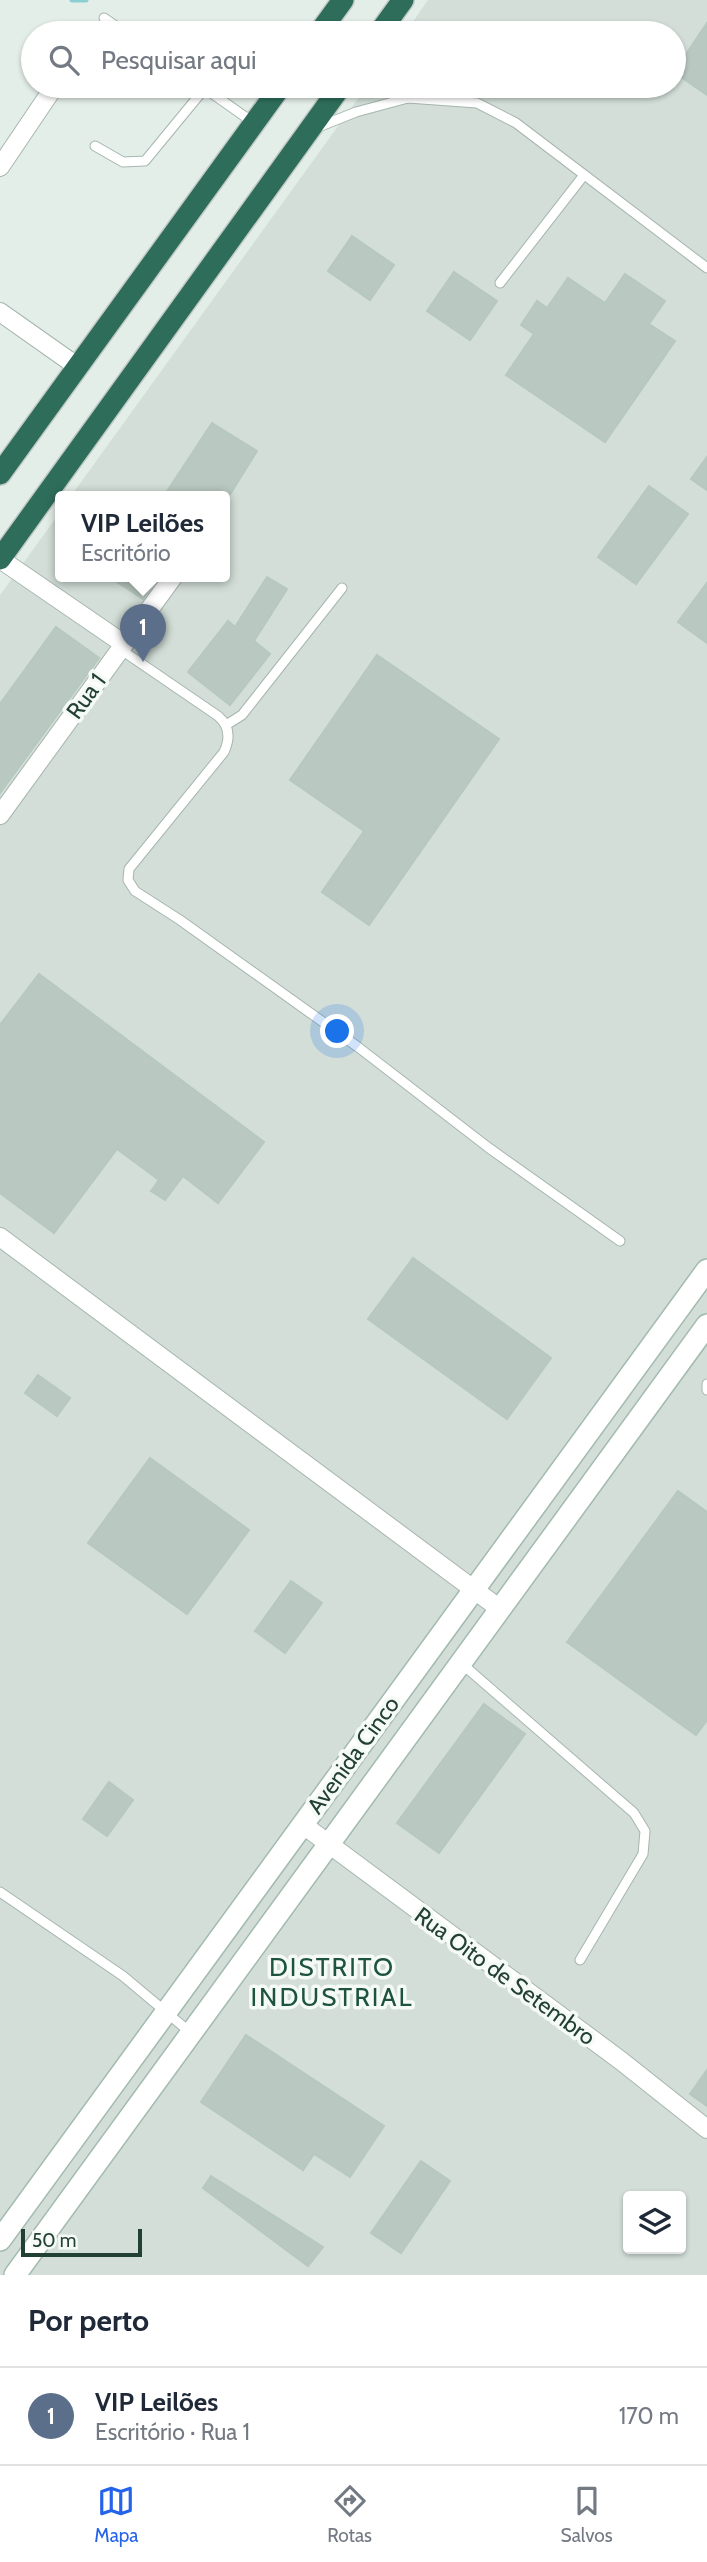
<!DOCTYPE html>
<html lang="pt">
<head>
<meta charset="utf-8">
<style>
	:root { --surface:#fff; --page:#f2f2f3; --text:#1f2937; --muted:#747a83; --line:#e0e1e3; --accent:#2563eb }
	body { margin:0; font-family:Cabin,sans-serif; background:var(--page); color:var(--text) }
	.controls { position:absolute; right:21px; bottom:21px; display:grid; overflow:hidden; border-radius:7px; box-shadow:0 2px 5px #0004 }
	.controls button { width:63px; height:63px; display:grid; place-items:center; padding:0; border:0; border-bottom:2px solid var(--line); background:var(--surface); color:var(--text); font:35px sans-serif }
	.scale { position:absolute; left:21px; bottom:18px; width:121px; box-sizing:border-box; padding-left:7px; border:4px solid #234035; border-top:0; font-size:19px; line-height:24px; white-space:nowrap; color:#234035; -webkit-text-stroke:5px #f5faf7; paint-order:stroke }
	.you { position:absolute; left:338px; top:1032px; width:24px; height:24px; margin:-18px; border:5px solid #fff; border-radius:50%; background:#1a73e8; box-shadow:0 0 0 10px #1a73e833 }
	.badge { display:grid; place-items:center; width:46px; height:46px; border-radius:50%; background:var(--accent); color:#fff; font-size:23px; font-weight:700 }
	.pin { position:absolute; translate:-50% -58px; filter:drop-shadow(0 2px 4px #0008) }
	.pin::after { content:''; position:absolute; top:37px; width:24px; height:21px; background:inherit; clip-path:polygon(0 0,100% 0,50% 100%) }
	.popup { position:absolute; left:55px; top:491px; width:175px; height:91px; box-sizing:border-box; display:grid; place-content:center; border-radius:7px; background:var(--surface); filter:drop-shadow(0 2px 5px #0005); font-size:23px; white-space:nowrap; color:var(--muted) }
	.popup b { font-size:26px; color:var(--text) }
	.popup::after { content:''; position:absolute; left:50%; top:100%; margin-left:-14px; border:14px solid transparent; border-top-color:var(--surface) }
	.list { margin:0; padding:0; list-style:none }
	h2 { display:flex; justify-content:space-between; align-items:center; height:91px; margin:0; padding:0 28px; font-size:30px }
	h2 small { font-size:23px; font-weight:400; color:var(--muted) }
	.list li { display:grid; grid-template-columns:46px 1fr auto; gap:21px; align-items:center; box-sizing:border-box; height:98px; padding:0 28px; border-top:2px solid var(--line) }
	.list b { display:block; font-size:26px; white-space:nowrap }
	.list p { margin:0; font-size:23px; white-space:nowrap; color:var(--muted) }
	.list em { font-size:23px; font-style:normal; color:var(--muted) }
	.icon { flex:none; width:38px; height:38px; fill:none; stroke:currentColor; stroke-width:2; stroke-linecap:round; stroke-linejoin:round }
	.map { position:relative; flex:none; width:707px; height:2275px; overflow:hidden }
	.search { position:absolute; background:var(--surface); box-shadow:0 2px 5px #0004; left:21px; right:21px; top:21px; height:77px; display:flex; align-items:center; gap:18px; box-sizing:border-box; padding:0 24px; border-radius:38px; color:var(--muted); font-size:26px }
	.sheet { height:189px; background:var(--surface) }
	nav { display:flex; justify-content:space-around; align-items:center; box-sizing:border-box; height:98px; border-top:2px solid var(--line); background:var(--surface); font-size:19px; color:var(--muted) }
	nav a { display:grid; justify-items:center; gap:4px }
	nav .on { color:var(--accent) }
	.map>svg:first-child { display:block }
</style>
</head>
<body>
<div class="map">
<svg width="707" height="2275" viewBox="0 0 707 2275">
	<rect width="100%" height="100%" fill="#e4eee8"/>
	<path fill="#d2ded7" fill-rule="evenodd" d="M 428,0 L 707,0 L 707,2275 L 0,2275 L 0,595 L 61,511 L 61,576 L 225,576 L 225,496 L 71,496 L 367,86 L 674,86 L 674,33 L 405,33 ZM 628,2196 L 681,2196 L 681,2249 L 628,2249 Z"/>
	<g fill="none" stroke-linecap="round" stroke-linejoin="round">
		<path stroke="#8bcfd3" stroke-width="5" d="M 72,0 L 86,0"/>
	</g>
	<g fill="#b9c9c1" stroke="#b6c8bf" stroke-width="2">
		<path d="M 707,23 L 707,95 L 674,72 Z"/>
		<path d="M 352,236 L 394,265 L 370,300 L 328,271 Z"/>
		<path d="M 454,272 L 497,301 L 470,340 L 427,311 Z"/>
		<path d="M 625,274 L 665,301 L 649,324 L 675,341 L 605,442 L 506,375 L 534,334 L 521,325 L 537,301 L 547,308 L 568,278 L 605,303 Z"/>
		<path d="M 212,423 L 257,451 L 229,496 L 164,496 Z"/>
		<path d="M 707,457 L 707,490 L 691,479 Z"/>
		<path d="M 649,486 L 688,514 L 636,584 L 598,557 Z"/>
		<path d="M 108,576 L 159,576 L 143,599 Z"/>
		<path d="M 267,577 L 287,589 L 254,641 L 270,654 L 230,705 L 188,672 L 228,621 L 235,627 Z"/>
		<path d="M 707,583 L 707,643 L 678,622 Z"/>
		<path d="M 56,627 L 99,658 L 0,793 L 0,704 Z"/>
		<path d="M 377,655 L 499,739 L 369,925 L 322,892 L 364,831 L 290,780 Z"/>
		<path d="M 39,974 L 264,1142 L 218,1203 L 183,1176 L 165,1200 L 151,1191 L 159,1180 L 117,1149 L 54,1233 L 0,1193 L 0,1025 Z"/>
		<path d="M 413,1258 L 551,1358 L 507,1419 L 368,1319 Z"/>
		<path d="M 38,1375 L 70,1398 L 57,1416 L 25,1393 Z"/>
		<path d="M 150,1458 L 249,1530 L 187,1614 L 88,1543 Z"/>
		<path d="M 678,1491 L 707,1512 L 707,1720 L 696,1735 L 567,1642 Z"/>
		<path d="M 291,1581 L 322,1603 L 285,1653 L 255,1631 Z"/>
		<path d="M 484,1704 L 525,1734 L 439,1853 L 397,1823 Z"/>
		<path d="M 109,1782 L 133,1800 L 107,1836 L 83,1819 Z"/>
		<path d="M 246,2035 L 384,2126 L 350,2177 L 314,2154 L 303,2170 L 201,2102 Z"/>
		<path d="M 707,2070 L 707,2106 L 690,2094 Z"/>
		<path d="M 421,2161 L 450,2181 L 401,2253 L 371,2233 Z"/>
		<path d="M 211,2176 L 323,2247 L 308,2266 L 203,2188 Z"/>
	</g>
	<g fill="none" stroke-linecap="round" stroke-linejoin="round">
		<defs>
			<g id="lane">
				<path d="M 104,18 L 126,33"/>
				<path d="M 402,86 L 408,98"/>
				<path d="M 203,87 L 254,123"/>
				<path d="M 316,128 L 356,112 L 408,98 L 477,103 L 516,123 L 707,268"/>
				<path d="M 95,146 L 123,162 L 145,161 L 205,88"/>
				<path d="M 500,283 L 584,175"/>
				<path d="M 120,649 L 218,716 C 230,726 230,739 224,752 L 129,869 L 128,880 L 135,891 L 180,920 L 358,1047 L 489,1148 L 620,1241"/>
				<path d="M 226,725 L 242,715 L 342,588"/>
				<path d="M 707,1384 L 707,1390"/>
				<path d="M 461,1663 L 634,1813 L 645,1831 L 643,1854 L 580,1960"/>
				<path d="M 0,1892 L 123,1976 L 191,2033"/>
			</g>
			<g id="street">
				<path d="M 0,167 L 54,87"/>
				<path d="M 0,312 L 78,367"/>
				<path d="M 0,559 L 124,644"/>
				<path d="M 0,815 L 173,577"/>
				<path d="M 0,1237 L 500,1609"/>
				<path d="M 302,1824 L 620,2060 L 707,2129"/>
			</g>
			<g id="secondary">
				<path d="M 0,2240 L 707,1270"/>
				<path d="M 15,2275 L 707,1325"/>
			</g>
			<g id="highway">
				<path d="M 319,33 L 343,0"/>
				<path d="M 379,33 L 403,0"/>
				<path d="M 0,474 L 281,86"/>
				<path d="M 0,559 L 341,86"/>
			</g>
		</defs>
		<use href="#lane" stroke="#a6b6af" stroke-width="11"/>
		<use href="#street" stroke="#a6b6af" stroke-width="20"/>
		<use href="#secondary" stroke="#a2baaf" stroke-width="24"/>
		<use href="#highway" stroke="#c1cac6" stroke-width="24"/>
		<use href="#lane" stroke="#fff" stroke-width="9"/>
		<use href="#street" stroke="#fff" stroke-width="18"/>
		<use href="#secondary" stroke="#fff" stroke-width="21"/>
		<use href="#highway" stroke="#2e6d5a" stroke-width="21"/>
	</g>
	<g text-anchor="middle" stroke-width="7" stroke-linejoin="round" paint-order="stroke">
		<g font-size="23" fill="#234035" stroke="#f5faf7">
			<text transform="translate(86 696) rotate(-54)" y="8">Rua 1</text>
			<text transform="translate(353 1755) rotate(-54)" y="8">Avenida Cinco</text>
			<text transform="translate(505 1976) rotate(36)" y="8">Rua Oito de Setembro</text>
		</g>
		<g font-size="26" letter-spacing="2" fill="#1e5341" stroke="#f5faf7">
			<text x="332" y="1976">DISTRITO<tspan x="332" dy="30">INDUSTRIAL</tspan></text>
		</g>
	</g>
</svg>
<div class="controls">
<button><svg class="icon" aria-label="layers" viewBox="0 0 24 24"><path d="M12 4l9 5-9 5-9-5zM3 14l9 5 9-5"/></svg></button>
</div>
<div class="scale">50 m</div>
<div class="you"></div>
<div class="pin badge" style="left:143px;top:662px;background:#5c6f8a">1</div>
<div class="popup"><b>VIP Leilões</b>Escritório</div>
<div class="search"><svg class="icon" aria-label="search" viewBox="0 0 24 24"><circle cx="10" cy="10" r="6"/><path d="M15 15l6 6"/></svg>Pesquisar aqui</div>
</div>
<section class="sheet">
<h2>Por perto<small></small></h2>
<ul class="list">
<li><span class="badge" style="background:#5c6f8a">1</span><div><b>VIP Leilões</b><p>Escritório · Rua 1</p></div><em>170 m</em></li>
</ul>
</section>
<nav>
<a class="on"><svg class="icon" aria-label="map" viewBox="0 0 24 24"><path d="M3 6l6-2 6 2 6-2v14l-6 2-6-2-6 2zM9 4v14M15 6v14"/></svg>Mapa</a>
<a><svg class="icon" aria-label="directions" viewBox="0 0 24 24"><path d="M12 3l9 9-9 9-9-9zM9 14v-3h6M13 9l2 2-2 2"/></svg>Rotas</a>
<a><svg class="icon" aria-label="saved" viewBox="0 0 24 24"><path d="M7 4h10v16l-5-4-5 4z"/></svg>Salvos</a>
</nav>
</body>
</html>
